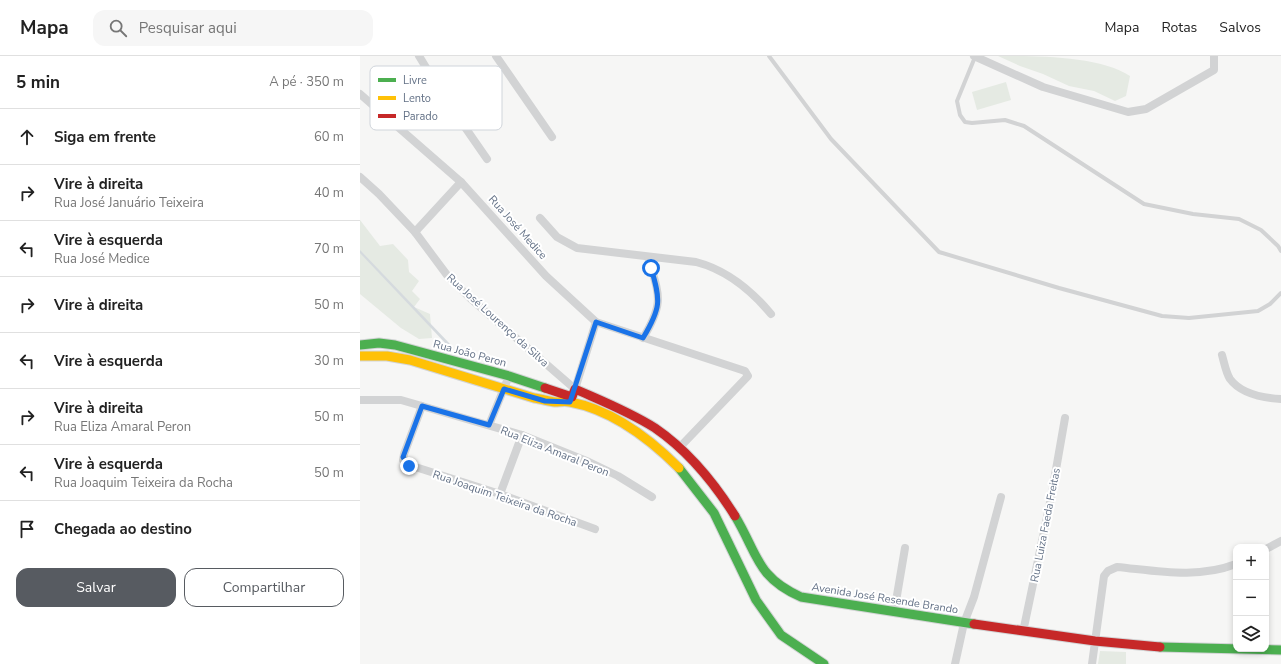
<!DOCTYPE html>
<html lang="pt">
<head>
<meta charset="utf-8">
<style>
	:root { --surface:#fff; --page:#f6f6f6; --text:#222; --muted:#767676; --line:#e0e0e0; --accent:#575b61 }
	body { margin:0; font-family:"Nunito Sans",sans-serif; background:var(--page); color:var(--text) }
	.controls { position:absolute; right:12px; bottom:12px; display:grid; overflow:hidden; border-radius:8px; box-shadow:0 2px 6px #0003 }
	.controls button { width:36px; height:36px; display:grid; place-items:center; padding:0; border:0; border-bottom:1px solid var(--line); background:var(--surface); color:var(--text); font:20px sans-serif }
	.stop { position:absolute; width:12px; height:12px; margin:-9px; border:3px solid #1a73e8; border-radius:50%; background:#fff }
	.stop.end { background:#1a73e8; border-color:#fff; box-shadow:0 1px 4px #0008 }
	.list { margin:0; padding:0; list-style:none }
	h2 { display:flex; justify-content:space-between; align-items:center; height:52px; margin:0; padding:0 16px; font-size:17px }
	h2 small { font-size:13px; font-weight:400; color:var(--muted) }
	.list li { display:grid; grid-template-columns:26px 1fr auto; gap:12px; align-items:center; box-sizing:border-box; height:56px; padding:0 16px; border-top:1px solid var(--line) }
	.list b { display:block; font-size:15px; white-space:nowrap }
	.list p { margin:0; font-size:13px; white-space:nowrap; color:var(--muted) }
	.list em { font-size:13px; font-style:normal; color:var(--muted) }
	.actions { display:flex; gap:8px; padding:12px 16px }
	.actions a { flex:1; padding:9px 0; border:1px solid var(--accent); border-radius:12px; text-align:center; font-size:14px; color:var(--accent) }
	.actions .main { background:var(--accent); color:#fff }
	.icon { flex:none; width:22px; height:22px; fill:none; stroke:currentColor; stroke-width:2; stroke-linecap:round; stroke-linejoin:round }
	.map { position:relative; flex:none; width:921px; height:608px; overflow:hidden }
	header { display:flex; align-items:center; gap:24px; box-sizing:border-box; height:56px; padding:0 20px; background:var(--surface); border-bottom:1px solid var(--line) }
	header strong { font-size:19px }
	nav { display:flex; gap:22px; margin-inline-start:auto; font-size:14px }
	.search { width:280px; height:36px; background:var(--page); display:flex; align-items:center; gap:10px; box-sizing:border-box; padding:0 14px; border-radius:12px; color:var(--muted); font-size:15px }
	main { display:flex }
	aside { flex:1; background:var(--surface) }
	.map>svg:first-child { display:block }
</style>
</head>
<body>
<header>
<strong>Mapa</strong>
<div class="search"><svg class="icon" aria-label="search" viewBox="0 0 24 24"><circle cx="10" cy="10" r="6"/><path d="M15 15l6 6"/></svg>Pesquisar aqui</div>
<nav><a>Mapa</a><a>Rotas</a><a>Salvos</a></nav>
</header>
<main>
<aside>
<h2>5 min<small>A pé · 350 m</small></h2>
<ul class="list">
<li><svg class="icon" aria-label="ahead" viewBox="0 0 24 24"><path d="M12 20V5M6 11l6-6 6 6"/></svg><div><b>Siga em frente</b></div><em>60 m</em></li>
<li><svg class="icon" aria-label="right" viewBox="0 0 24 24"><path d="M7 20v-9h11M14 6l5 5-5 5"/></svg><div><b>Vire à direita</b><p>Rua José Januário Teixeira</p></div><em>40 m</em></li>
<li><svg class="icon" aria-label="left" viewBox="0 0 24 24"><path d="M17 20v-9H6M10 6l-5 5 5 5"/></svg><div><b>Vire à esquerda</b><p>Rua José Medice</p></div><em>70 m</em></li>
<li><svg class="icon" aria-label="right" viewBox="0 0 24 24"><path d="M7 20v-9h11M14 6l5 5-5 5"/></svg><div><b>Vire à direita</b></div><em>50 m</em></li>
<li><svg class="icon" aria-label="left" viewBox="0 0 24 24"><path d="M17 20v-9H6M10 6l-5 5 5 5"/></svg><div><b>Vire à esquerda</b></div><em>30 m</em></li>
<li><svg class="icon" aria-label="right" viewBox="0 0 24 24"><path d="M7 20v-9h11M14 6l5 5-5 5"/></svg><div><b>Vire à direita</b><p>Rua Eliza Amaral Peron</p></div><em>50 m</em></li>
<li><svg class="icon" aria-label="left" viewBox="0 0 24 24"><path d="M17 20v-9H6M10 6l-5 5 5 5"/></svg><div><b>Vire à esquerda</b><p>Rua Joaquim Teixeira da Rocha</p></div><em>50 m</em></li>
<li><svg class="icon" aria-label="arrive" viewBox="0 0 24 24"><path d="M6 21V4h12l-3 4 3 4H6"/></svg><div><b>Chegada ao destino</b></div></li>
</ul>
<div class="actions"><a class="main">Salvar</a><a>Compartilhar</a></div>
</aside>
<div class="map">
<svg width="921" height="608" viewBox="0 0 921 608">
	<rect width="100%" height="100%" fill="#f6f6f5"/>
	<g fill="#e5eae3">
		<path d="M 638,0 C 677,0 740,0 770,20 L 766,40 L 755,45 L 734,35 L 709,30 L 683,18 L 660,10 Z"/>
		<path d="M 646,26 L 651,44 L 617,54 L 612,36 Z"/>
		<path d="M 0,164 L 20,190 L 33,188 L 48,204 L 49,216 L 59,225 L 52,235 L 60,243 L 54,251 L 70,258 L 72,282 L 59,283 L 41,272 L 0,238 Z"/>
		<path d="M 740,595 L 766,596 L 766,608 L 738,608 Z"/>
	</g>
	<path fill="#d5dade" d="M 0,194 L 90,288 L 89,291 L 0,197 Z"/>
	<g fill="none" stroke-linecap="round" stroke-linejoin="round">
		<defs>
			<g id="fast">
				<path d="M 0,289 L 19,287 L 35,289 L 149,320 L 185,332"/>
				<path d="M 319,412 L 354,457 L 396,544 L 421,579 L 464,608"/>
				<path d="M 375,460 C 398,498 396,521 441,541 L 614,568"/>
				<path d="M 800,591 L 921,594"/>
			</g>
			<path id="slow" d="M 0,300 L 27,300 L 50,304 L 174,342 C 181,343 188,345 195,346 C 200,346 205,345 210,346 C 253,354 289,382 319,412"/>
			<g id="jam">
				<path d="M 185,332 L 212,341 L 215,333 C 242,345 270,356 295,372 C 327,394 355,428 375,460"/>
				<path d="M 614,568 L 735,585 L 800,591"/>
			</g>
		</defs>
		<use href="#fast" stroke="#d2d4d5" stroke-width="11"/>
		<use href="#slow" stroke="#d2d4d5" stroke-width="11"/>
		<use href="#jam" stroke="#d2d4d5" stroke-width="11"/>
		<g stroke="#d2d3d4" stroke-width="4">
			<path d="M 409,0 L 471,83 L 579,196 L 699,232 L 802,260 L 829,262 L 898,255 L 910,248 L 921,237"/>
			<path d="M 615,1 L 597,45 L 600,59 L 605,66 L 612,67 L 645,64 L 664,70 L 784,148 L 833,158 L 879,163 L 901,174 L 918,190 L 921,195"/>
		</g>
		<g stroke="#d2d3d4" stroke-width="8">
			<path d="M 59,0 L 84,41 L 127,103"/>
			<path d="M 136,0 L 192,81"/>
			<path d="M 614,0 L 683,31 L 768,56 L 786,53 L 854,14 L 854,0"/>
			<path d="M 0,38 L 101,126 L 186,220 L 236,266 L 385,315 L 388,320 L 319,392"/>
			<path d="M 0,121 L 19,138 L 55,176 L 87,219 L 111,243 L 215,333 L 236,266"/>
			<path d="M 180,162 L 197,181 L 217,192 L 336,206 C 367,214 391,234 411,258"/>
			<path d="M 55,176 L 101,126"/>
			<path d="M 283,282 C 305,246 299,239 288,201"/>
			<path d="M 862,299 C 864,306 866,317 870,323 C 881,338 904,342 921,343"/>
			<path d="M 0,344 L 41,344 L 162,379 L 229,406 L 258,420 L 292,441"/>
			<path d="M 62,350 L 44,398 L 43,404 L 46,408 L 140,438 L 235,473"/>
			<path d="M 129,369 L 149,320"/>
			<path d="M 140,438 L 162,379"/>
			<path d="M 906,493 L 921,485"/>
			<path d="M 534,557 L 545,492"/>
			<path d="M 663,576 L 691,442 L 705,362"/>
			<path d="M 595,608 L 604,567 L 614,541 L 641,441"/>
			<path d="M 732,608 L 744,520 L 748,515 L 757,511 C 798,515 837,523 876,508"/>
		</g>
		<use href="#fast" stroke="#4caf50" stroke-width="9"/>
		<use href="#slow" stroke="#ffc107" stroke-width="9"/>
		<use href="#jam" stroke="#c62828" stroke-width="9"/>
	</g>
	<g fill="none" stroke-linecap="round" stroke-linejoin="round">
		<path stroke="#1a73e8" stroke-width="5" d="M 49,410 L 43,401 L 62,350 L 129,369 L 144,333 L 185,345 L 210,346 L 236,266 L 283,282 C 301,252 301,245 291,212"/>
	</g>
	<g text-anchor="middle" stroke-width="4" stroke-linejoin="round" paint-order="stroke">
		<g font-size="11" fill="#647287" stroke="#fff">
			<text transform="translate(158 171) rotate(48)" y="4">Rua José Medice</text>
			<text transform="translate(138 264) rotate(42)" y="4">Rua José Lourenço da Silva</text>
			<text transform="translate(110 297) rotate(15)" y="4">Rua João Peron</text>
			<text transform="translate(195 395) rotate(22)" y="4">Rua Eliza Amaral Peron</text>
			<text transform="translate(145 442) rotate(19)" y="4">Rua Joaquim Teixeira da Rocha</text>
			<text transform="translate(685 469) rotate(-79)" y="4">Rua Luiza Faeda Freitas</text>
			<text transform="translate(525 542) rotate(9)" y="4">Avenida José Resende Brando</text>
		</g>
	</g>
	<rect x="10" y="10" width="132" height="64" rx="6" fill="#fff" stroke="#d0d5db" stroke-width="1"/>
	<rect x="18" y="22" width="18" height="4" fill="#4caf50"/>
	<rect x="18" y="40" width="18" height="4" fill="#ffc107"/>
	<rect x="18" y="58" width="18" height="4" fill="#c62828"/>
	<g font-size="11" fill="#647287">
		<text x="43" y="28">Livre</text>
		<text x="43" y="46">Lento</text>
		<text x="43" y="64">Parado</text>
	</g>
</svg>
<div class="controls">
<button>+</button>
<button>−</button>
<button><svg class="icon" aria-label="layers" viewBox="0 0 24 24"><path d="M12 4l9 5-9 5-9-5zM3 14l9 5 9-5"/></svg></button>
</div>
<div class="stop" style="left:291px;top:212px"></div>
<div class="stop end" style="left:49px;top:410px"></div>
</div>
</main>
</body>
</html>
